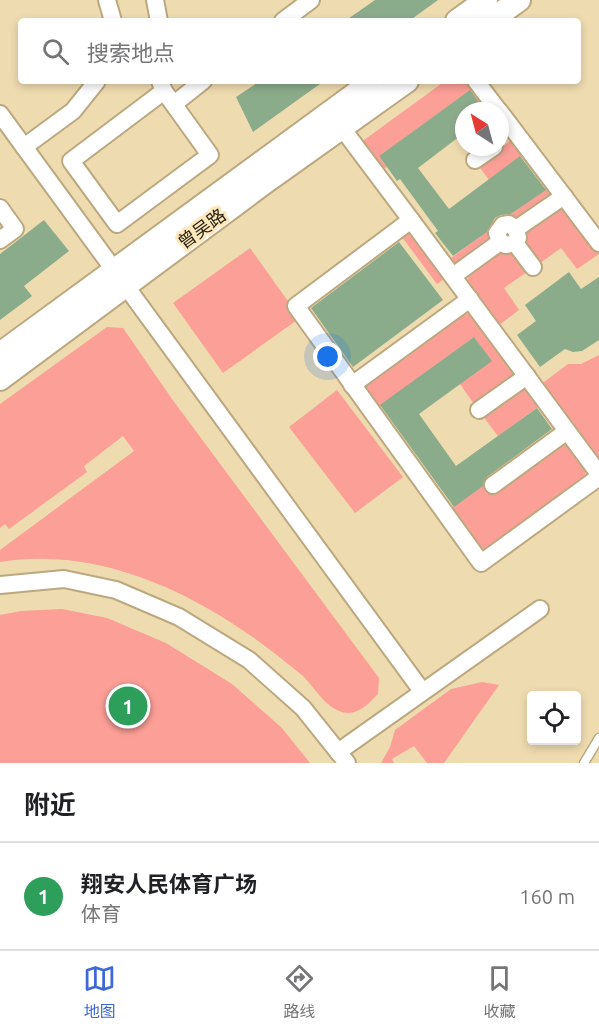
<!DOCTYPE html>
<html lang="zh">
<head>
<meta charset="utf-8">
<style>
	:root { --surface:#fff; --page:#f6f6f6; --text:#202124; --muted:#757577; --line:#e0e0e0; --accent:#3c68d9 }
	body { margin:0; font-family:Ubuntu,"Noto Sans SC",sans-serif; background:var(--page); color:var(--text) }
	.controls { position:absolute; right:18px; bottom:18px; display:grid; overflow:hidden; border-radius:6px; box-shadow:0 3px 9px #0003 }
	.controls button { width:54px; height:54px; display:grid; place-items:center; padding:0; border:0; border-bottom:2px solid var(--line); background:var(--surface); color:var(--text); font:30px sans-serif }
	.compass { position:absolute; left:455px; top:102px; width:54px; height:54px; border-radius:50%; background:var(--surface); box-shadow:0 3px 9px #0003; rotate:324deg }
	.you { position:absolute; left:328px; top:357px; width:21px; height:21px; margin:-15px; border:4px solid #fff; border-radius:50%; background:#1a73e8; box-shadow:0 0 0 9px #1a73e833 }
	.badge { display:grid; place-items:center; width:39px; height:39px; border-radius:50%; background:var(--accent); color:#fff; font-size:20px; font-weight:700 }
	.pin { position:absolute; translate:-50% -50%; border:3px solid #fff; box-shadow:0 2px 6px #0006 }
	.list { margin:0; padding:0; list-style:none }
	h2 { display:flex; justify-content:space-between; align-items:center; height:78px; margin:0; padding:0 24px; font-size:26px }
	h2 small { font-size:20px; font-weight:400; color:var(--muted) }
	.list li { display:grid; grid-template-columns:39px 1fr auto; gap:18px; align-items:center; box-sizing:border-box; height:108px; padding:0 24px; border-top:2px solid var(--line) }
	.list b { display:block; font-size:22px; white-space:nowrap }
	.list p { margin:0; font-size:20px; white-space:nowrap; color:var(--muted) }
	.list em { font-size:20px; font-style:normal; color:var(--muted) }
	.icon { flex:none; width:33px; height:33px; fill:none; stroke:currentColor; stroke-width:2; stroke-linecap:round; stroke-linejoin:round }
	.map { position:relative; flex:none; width:599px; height:763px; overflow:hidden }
	.search { position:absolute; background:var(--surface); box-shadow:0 3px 9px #0003; left:18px; right:18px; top:18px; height:66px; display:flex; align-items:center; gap:15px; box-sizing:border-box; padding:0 21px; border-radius:6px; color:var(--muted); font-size:22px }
	.sheet { height:186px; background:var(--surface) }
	nav { display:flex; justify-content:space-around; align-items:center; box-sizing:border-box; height:84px; border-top:2px solid var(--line); background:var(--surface); font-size:16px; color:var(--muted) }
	nav a { display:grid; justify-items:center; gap:3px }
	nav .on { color:var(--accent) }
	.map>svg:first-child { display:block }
</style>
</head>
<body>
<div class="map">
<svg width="599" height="763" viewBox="0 0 599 763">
	<rect width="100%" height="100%" fill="#efdbb0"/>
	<g fill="#fc9f97">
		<path d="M 445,81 L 471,81 L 494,111 L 485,111 L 469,91 L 379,156 L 387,167 L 381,171 L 360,143 Z"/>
		<path d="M 514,138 L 553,196 L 457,265 L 451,258 L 546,189 L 521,156 L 489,180 L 478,165 Z"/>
		<path d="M 559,208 L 567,210 L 599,254 L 577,269 L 561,248 L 539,264 L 523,243 L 526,230 Z"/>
		<path d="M 410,224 L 448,276 L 437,284 L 399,233 Z"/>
		<path d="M 250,248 L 300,318 L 223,373 L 173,303 Z"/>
		<path d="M 502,248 L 513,251 L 527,272 L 504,288 L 519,310 L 499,325 L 467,282 L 469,274 Z"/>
		<path d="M 472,312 L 519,373 L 474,404 L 460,384 L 491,361 L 474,337 L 379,407 L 452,508 L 483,485 L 489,493 L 565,438 C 575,452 591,465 583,483 L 485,550 L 474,547 L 361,389 L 461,316 Z"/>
		<path d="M 107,327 L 123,328 L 172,399 L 379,678 L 378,694 C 367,705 356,718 339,711 C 324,705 314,687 303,676 C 295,669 286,663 278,656 C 201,595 100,545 0,562 L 0,550 L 134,451 L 123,436 L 84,466 L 87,472 L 9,529 L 5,524 L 0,528 L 0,404 Z"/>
		<path d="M 599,355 L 599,459 L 540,385 L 568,364 L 581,364 Z"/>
		<path d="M 526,384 L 560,430 L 556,433 L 538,407 L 498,436 L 482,415 Z"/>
		<path d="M 337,390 L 403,477 L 355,513 L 289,427 Z"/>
		<path d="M 62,609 L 107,618 L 166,643 L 232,684 L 282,728 L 310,763 L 0,763 L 0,615 L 21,611 Z"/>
		<path d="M 482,682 L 499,685 L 444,763 L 427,763 L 414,746 L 392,759 L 394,763 L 381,763 L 390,747 L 395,730 L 451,689 Z"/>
	</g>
	<g fill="#8bac8b">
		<path d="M 375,0 L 438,0 L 409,21 L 345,21 Z"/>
		<path d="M 260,81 L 324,81 L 253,132 L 236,97 Z"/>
		<path d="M 470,90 L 485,111 L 464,111 L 464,133 L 418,168 L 449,209 L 520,156 L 546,190 L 511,214 L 501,215 L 495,218 L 487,232 L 453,256 L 435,233 L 438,231 L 400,179 L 397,181 L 379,156 Z"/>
		<path d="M 44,220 L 69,251 L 24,286 L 32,296 L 0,320 L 0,254 Z"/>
		<path d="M 399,242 L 443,300 L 353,367 L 311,308 Z"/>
		<path d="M 569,272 L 581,289 L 599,277 L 599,340 L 582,351 L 573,352 L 565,349 L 540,367 L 517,335 L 536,321 L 525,305 Z"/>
		<path d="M 474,337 L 492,361 L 419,414 L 456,466 L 537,408 L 552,429 L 487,477 L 483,486 L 454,507 L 380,405 Z"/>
	</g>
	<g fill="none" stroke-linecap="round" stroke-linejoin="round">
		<defs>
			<path id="lane" d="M 584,763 L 599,738"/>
			<g id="street">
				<path d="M 107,0 L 113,21"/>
				<path d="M 155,0 L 159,21"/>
				<path d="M 283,21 L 311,0"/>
				<path d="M 160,81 L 164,91 L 210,155 L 117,224 L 71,161 L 164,91"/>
				<path d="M 476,81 L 499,111"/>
				<path d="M 174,104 L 203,81"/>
				<path d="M 500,112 L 599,243"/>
				<path d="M 0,114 L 422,691"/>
				<path d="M 342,128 L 411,220 L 296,306 L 481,563 L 599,477"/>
				<path d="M 24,147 L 73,111 L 97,81"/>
				<path d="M 475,160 L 494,147"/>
				<path d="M 0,208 L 15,229 L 0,240"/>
				<path d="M 411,220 L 599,474"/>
				<path d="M 500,242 L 497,233 L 503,225 L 509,224 L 516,229 L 564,196"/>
				<path d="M 515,243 L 533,267"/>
				<path d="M 453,276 L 500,242 L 506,245 L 515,243 L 518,238 L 516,229"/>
				<path d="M 352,385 L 470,299"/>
				<path d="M 479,410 L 527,376"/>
				<path d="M 493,485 L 567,431"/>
				<path d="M 0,585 L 64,579 L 116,590 L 179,617 L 249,660 L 303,708 L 347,763"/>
				<path d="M 338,752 L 540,609"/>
			</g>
			<g id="secondary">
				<path d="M 457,21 L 486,0"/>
				<path d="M 490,21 L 519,0"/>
				<path d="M 0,354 L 373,81"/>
				<path d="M 0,379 L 264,183 L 407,81"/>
			</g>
		</defs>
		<use href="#lane" stroke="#bca87f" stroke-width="11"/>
		<use href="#street" stroke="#bca87f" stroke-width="20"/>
		<use href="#secondary" stroke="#bca87f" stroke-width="26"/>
		<use href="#lane" stroke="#fff" stroke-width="8"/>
		<use href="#street" stroke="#fff" stroke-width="16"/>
		<use href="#secondary" stroke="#fff" stroke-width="22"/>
	</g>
	<g text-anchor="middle" stroke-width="6" stroke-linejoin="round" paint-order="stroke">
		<g font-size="18" fill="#251e0d" stroke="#fde8bd">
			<text transform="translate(202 229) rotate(-36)" y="6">曾吴路</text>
		</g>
	</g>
</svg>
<div class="controls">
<button><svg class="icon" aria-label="locate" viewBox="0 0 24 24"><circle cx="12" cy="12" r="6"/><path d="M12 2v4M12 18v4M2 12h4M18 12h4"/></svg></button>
</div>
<svg class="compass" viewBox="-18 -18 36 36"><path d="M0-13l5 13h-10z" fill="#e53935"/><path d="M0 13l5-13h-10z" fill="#757577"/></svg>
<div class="you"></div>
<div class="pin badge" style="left:128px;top:706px;background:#2e9e5b">1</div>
<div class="search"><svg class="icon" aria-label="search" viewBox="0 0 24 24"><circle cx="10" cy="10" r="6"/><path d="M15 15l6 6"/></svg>搜索地点</div>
</div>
<section class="sheet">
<h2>附近<small></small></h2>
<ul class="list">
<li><span class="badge" style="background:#2e9e5b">1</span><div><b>翔安人民体育广场</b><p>体育</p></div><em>160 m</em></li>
</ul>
</section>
<nav>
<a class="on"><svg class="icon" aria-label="map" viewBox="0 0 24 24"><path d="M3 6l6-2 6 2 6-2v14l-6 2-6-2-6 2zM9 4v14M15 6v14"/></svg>地图</a>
<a><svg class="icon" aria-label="directions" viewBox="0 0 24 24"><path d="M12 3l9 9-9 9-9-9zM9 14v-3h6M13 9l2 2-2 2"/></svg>路线</a>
<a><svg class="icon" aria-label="saved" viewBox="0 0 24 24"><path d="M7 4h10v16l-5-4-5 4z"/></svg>收藏</a>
</nav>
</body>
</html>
